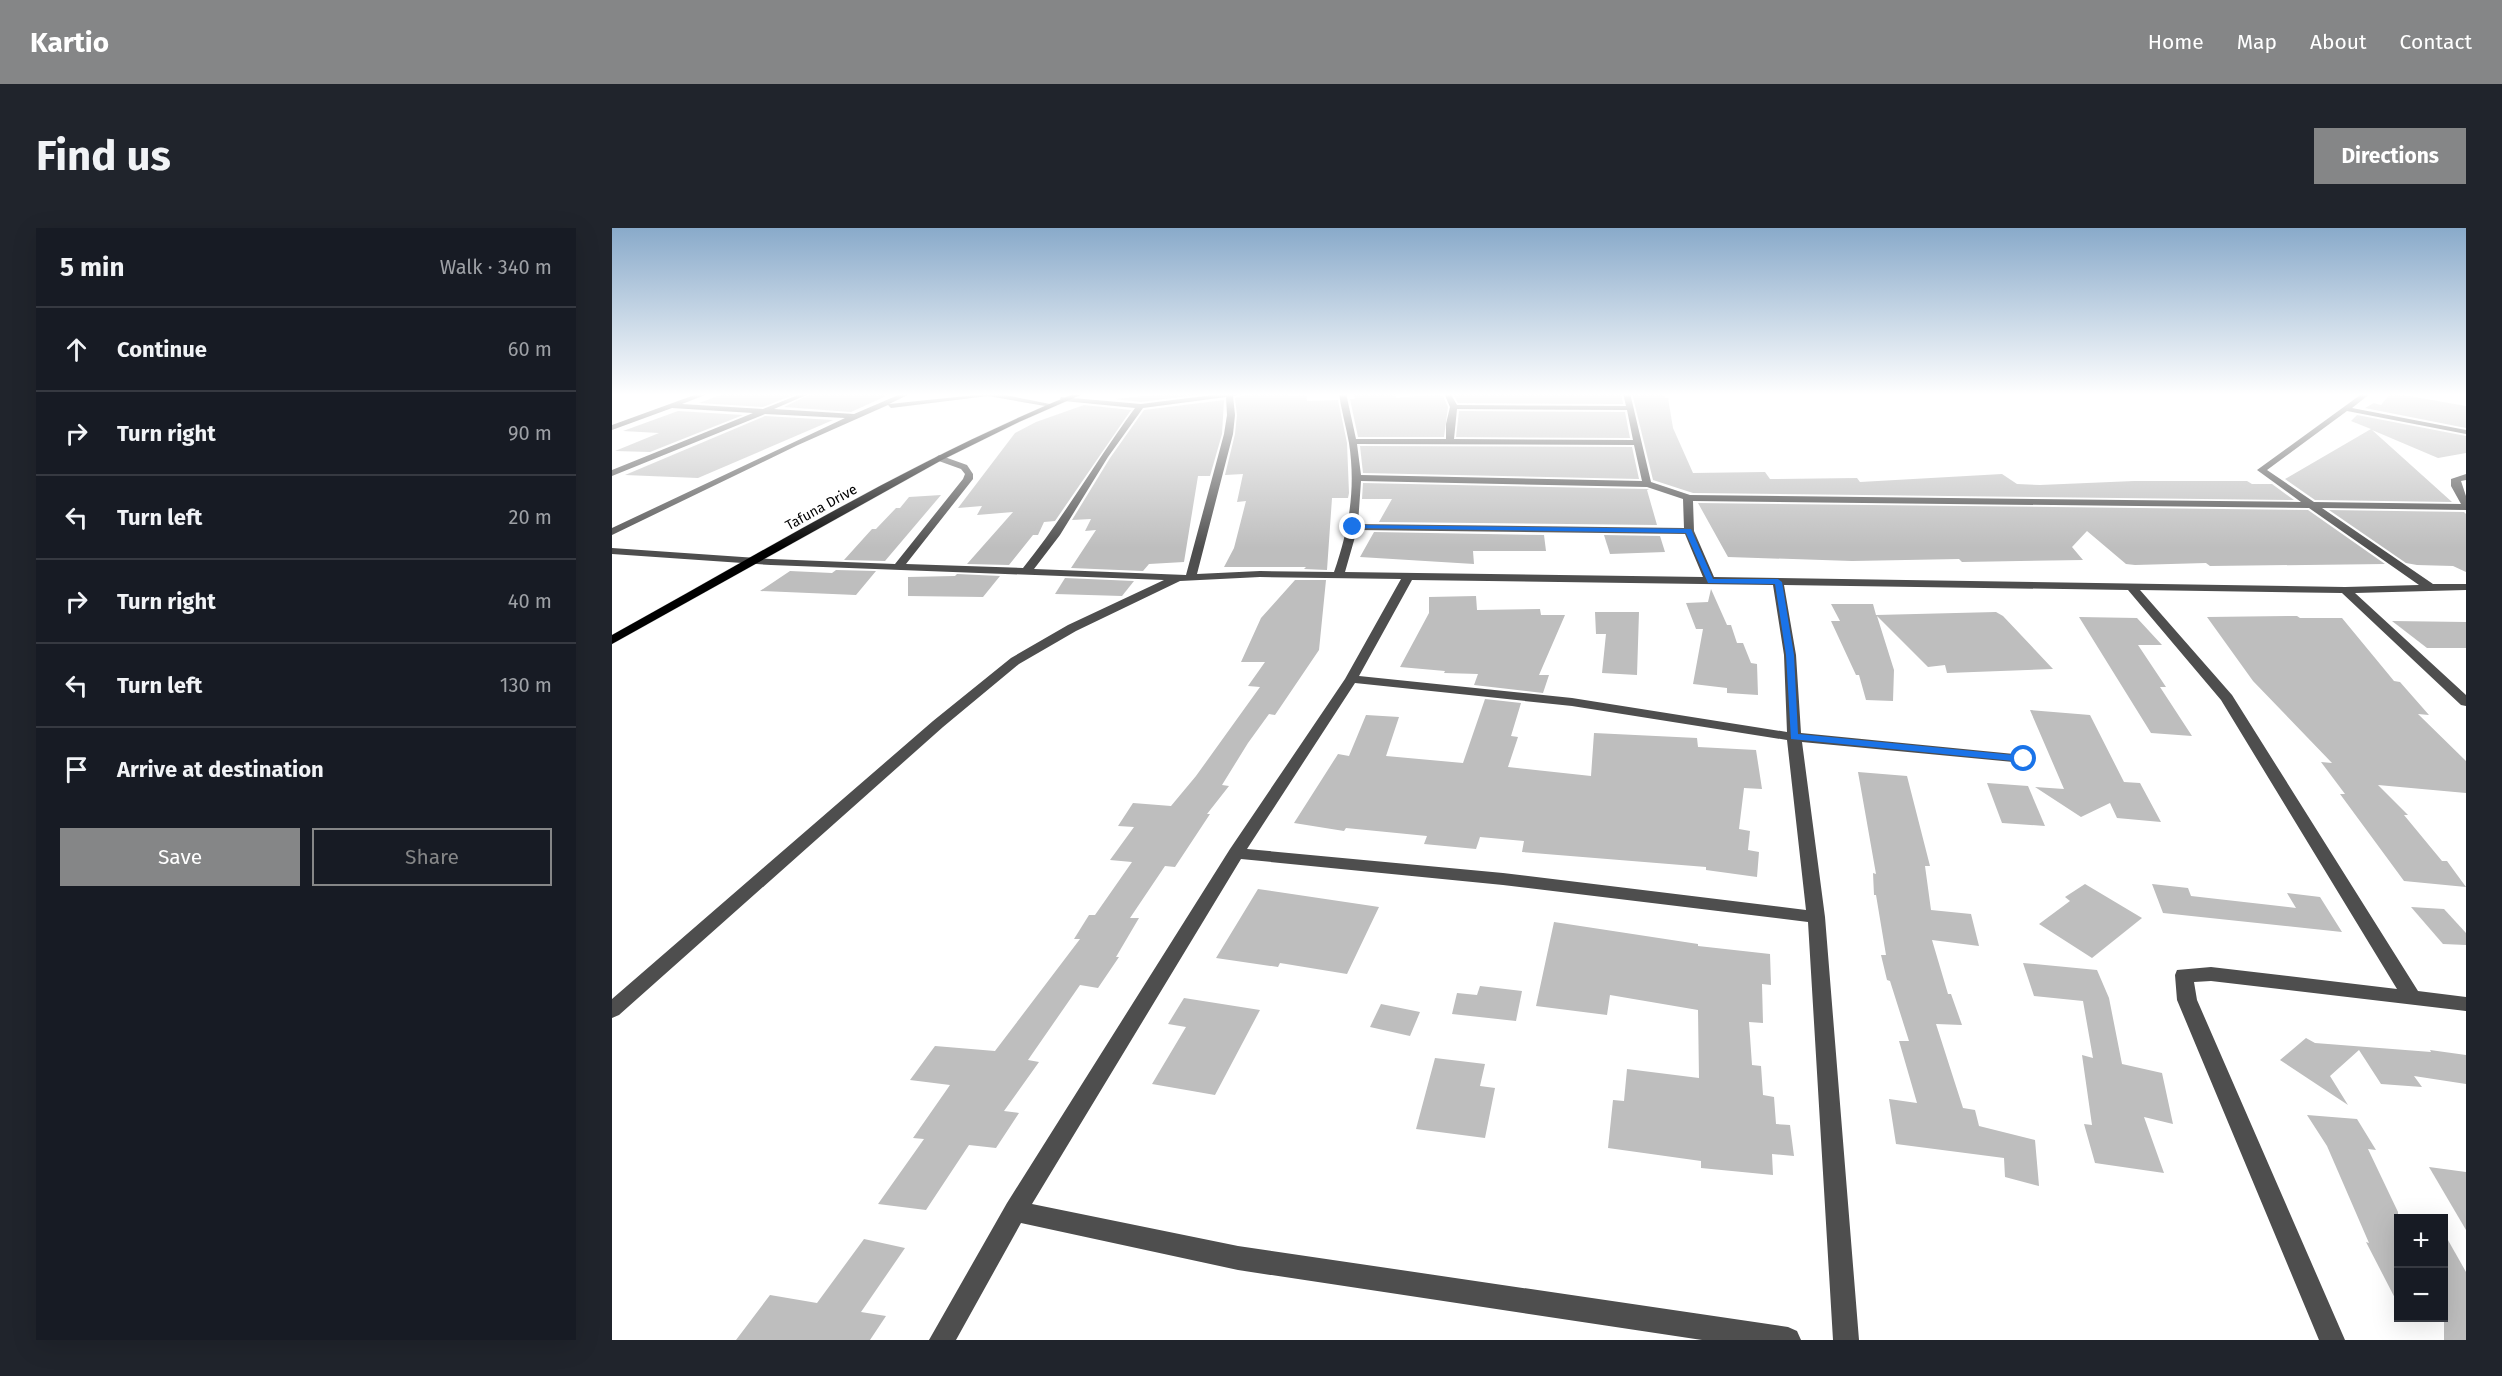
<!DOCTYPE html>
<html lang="en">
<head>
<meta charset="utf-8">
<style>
	:root { --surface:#171b24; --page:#20242c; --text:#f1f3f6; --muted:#9ea1a6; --line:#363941; --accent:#858687 }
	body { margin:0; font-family:"Fira Sans",sans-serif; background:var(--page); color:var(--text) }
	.controls { position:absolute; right:18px; bottom:18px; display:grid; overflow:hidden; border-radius:0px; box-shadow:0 6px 24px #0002 }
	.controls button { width:54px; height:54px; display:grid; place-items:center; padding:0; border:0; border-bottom:2px solid var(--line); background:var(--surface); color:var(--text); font:30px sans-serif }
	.stop { position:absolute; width:18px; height:18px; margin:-14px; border:4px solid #1a73e8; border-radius:50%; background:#fff }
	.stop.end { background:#1a73e8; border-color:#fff; box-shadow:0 2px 6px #0008 }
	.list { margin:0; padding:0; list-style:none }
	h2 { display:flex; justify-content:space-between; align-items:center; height:78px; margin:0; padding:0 24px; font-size:26px }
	h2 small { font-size:20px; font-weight:400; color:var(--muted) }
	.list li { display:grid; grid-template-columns:39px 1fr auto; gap:18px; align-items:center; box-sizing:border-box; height:84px; padding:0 24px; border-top:2px solid var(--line) }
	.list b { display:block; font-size:22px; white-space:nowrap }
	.list em { font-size:20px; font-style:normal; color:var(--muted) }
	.actions { display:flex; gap:12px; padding:18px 24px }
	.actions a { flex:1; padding:14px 0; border:2px solid var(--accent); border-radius:0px; text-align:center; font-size:21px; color:var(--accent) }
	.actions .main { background:var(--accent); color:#fff }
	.icon { flex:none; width:33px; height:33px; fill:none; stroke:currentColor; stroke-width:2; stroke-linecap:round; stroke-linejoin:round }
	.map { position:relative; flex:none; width:1854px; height:1112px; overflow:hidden; border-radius:0px }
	header { display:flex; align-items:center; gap:36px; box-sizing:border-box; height:84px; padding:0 30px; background:var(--accent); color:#fff }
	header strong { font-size:28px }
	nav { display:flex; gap:33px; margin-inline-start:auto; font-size:21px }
	.intro { display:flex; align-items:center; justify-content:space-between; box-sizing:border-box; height:144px; padding:0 36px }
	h1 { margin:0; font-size:42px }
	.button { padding:15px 27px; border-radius:0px; background:var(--accent); color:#fff; font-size:21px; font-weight:700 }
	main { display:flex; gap:36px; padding:0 36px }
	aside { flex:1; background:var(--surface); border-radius:0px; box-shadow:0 6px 24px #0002 }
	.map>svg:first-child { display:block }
</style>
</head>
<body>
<header>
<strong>Kartio</strong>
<nav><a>Home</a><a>Map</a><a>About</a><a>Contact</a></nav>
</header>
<div class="intro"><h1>Find us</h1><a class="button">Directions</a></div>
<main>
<aside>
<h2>5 min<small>Walk · 340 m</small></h2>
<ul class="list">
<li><svg class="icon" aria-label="ahead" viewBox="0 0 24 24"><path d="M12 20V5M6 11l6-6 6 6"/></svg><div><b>Continue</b></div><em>60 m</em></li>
<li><svg class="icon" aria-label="right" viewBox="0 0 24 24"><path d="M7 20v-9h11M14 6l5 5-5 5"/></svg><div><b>Turn right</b></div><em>90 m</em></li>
<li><svg class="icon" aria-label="left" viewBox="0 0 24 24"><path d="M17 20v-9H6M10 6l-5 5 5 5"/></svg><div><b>Turn left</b></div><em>20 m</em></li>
<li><svg class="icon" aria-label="right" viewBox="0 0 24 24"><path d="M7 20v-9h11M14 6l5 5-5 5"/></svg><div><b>Turn right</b></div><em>40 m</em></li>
<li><svg class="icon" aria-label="left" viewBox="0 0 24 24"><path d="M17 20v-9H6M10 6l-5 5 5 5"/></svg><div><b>Turn left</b></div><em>130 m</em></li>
<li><svg class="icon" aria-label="arrive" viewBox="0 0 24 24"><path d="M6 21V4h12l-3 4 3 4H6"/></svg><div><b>Arrive at destination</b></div></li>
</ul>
<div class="actions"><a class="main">Save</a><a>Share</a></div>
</aside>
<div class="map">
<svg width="1854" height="1112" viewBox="0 0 1854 1112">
	<rect width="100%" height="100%" fill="#fff"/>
	<g fill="#bebebe">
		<path d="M 114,165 L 186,165 L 151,179 L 87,175 Z"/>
		<path d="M 201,165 L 281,165 L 239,184 L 172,179 Z"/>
		<path d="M 565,165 L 599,165 L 529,174 L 503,171 Z"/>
		<path d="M 675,165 L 678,168 L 694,167 L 695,173 L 726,172 L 735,215 L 737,265 L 736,270 L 720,270 L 715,342 L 692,341 L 694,339 L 612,339 L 622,320 L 634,273 L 625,274 L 631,246 L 613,247 L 623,206 L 625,187 L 623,170 L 637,166 Z"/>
		<path d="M 783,165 L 784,170 L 830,166 L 836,179 L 832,209 L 746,209 L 738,171 L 743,171 L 742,166 Z"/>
		<path d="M 840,165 L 1009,165 L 1011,176 L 846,175 Z"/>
		<path d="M 1020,165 L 1051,165 L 1053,170 L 1056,170 L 1061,200 L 1081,245 L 1153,244 L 1158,251 L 1245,250 L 1248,254 L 1390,246 L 1405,256 L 1428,257 L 1522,253 L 1635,253 L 1640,256 L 1660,256 L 1682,272 L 1081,265 L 1041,252 Z"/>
		<path d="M 1779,165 L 1854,178 L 1854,200 L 1753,180 L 1762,175 L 1769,177 Z"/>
		<path d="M 612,172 L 610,206 L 598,248 L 586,248 L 572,334 L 537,336 L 531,343 L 459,340 L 484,302 L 473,303 L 479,291 L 460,292 L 498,230 L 532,182 Z"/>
		<path d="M 472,177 L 519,182 L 443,293 L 432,294 L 426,307 L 421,307 L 397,337 L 355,336 L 401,284 L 365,287 L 370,278 L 346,280 L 403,205 L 424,194 Z"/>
		<path d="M 66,183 L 131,187 L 38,224 L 3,223 L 47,205 L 11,203 Z"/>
		<path d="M 847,183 L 1013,184 L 1018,210 L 844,209 Z"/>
		<path d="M 1745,187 L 1854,208 L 1854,225 L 1826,230 L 1760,202 L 1840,274 L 1703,272 L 1673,251 L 1759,201 L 1739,193 Z"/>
		<path d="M 153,188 L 221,192 L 86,250 L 13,247 Z"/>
		<path d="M 748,218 L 1020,219 L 1027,251 L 751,245 Z"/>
		<path d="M 751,255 L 1035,261 L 1037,262 L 1035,262 L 1045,297 L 767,294 L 780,271 L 750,271 Z"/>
		<path d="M 329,267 L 273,333 L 232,332 L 260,301 L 264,301 L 284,280 L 288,280 L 297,269 Z"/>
		<path d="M 1086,275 L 1696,282 L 1773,336 L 1598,338 L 1594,335 L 1523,337 L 1514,336 L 1475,303 L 1460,319 L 1471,332 L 1350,334 L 1347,331 L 1240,333 L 1116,329 Z"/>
		<path d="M 1717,282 L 1852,284 L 1854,286 L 1854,344 L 1841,338 L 1805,337 L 1794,335 Z"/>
		<path d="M 762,304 L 932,307 L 934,323 L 861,323 L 862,336 L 748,329 Z"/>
		<path d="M 992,307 L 1048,308 L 1053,324 L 998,326 Z"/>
		<path d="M 224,342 L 264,343 L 244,367 L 148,363 L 178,343 L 220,345 Z"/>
		<path d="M 345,346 L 388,348 L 371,369 L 296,368 L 296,349 L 343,348 Z"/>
		<path d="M 453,350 L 522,353 L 510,368 L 443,366 Z"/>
		<path d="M 683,352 L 714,352 L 707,422 L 663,487 L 657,486 L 636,515 L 610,557 L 617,558 L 595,586 L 598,586 L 563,639 L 553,638 L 518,690 L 527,690 L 504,729 L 507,729 L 486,760 L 468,757 L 416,832 L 427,834 L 392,883 L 407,885 L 384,920 L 357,917 L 314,982 L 266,976 L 312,911 L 301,910 L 338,857 L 298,852 L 323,818 L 383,823 L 468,711 L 462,711 L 477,687 L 483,687 L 520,634 L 498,632 L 522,599 L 506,598 L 521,575 L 559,578 L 584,548 L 648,459 L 636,458 L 653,434 L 629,434 L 649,390 Z"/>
		<path d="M 1099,361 L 1115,397 L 1119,397 L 1125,415 L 1131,415 L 1139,435 L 1145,436 L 1146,467 L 1115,465 L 1115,460 L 1081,456 L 1091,401 L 1084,401 L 1074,375 L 1096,374 Z"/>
		<path d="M 864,368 L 865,382 L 928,381 L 929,387 L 953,387 L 927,447 L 937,447 L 931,465 L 862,457 L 866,446 L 832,445 L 833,443 L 788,439 L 817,385 L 817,369 Z"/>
		<path d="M 1219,376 L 1261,376 L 1264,387 L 1384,384 L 1391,388 L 1441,441 L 1335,445 L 1333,437 L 1316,439 L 1265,388 L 1282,442 L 1281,473 L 1254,472 L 1247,447 L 1244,447 L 1219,393 L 1228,393 Z"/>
		<path d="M 983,384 L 1027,384 L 1025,447 L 990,445 L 994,406 L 984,406 Z"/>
		<path d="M 1685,388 L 1688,390 L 1730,390 L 1782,453 L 1788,454 L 1817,487 L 1806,486 L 1854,533 L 1854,565 L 1766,557 L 1796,587 L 1792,587 L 1830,633 L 1835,633 L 1854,659 L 1792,653 L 1728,566 L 1733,566 L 1709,534 L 1720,535 L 1641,453 L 1595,389 Z"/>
		<path d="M 1467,389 L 1525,390 L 1550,417 L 1526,417 L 1554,459 L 1548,459 L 1580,508 L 1539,505 Z"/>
		<path d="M 1780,393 L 1854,394 L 1854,420 L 1815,420 Z"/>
		<path d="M 873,471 L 909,475 L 899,508 L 906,509 L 896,539 L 979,548 L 982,505 L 1085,510 L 1086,519 L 1144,522 L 1150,561 L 1132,560 L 1127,601 L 1138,603 L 1136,622 L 1147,624 L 1145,649 L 1094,642 L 1094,639 L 910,624 L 912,613 L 868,609 L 864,621 L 812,616 L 815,608 L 734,600 L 732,603 L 682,595 L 726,526 L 737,528 L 754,487 L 787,489 L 774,528 L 851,535 Z"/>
		<path d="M 1418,482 L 1478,487 L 1512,554 L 1528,555 L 1549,594 L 1505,590 L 1498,575 L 1469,589 L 1423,559 L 1452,561 Z"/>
		<path d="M 1246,544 L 1295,548 L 1318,638 L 1313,638 L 1319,682 L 1359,686 L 1367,718 L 1320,712 L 1336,766 L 1339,766 L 1350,797 L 1324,796 L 1351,880 L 1363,882 L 1367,898 L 1423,912 L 1427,958 L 1393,949 L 1392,930 L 1284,916 L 1277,871 L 1305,875 L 1287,813 L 1297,813 L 1278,753 L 1275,752 L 1269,727 L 1274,727 L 1264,667 L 1262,667 L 1261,645 L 1264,646 Z"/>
		<path d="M 1375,555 L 1416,558 L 1433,598 L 1390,595 Z"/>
		<path d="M 1473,656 L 1530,690 L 1480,730 L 1427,696 L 1458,673 L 1453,669 Z"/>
		<path d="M 1540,656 L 1576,660 L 1579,668 L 1684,680 L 1675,665 L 1708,669 L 1730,704 L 1551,685 Z"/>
		<path d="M 646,661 L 767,679 L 735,746 L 668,735 L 666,739 L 604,730 Z"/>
		<path d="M 1799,679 L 1832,681 L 1854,705 L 1854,717 L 1831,716 Z"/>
		<path d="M 942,694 L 1086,716 L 1086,718 L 1158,726 L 1159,757 L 1150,756 L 1151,795 L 1137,794 L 1140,837 L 1149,838 L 1151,867 L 1162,869 L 1164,896 L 1178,897 L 1182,928 L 1160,926 L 1161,947 L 1089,940 L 1089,933 L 996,920 L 1001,872 L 1012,873 L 1015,841 L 1087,850 L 1086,782 L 998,767 L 995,787 L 924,778 Z"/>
		<path d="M 1411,735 L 1485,742 L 1497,770 L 1510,836 L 1550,845 L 1561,896 L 1532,889 L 1552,945 L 1483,935 L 1472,896 L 1480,897 L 1470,827 L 1481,830 L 1471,773 L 1422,768 Z"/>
		<path d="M 868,758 L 910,763 L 904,793 L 840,786 L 845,765 L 865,767 Z"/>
		<path d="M 572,770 L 648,782 L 603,867 L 540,856 L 574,799 L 556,796 Z"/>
		<path d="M 769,776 L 808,784 L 798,808 L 758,799 Z"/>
		<path d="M 1694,810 L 1703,815 L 1819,824 L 1818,822 L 1854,827 L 1854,856 L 1802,848 L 1810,859 L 1769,856 L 1747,822 L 1718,848 L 1736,877 L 1668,832 Z"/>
		<path d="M 823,830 L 873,836 L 868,858 L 883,860 L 873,910 L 804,901 Z"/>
		<path d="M 1695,887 L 1745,891 L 1764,922 L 1756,921 L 1786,984 L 1786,1076 L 1754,1014 L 1757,1015 L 1715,918 Z"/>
		<path d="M 1817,939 L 1854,944 L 1854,1002 Z"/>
		<path d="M 1832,1005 L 1854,1044 L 1854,1112 L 1832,1112 Z"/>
		<path d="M 252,1011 L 293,1020 L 249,1084 L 274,1088 L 258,1112 L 124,1112 L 158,1067 L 205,1075 Z"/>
	</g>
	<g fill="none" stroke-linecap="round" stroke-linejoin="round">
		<defs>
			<path id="major" d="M 464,165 L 473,165 L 407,194 L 330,232 L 0,416 L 0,407 C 152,323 302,231 464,165 Z"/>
		</defs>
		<use href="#major" stroke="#dbdbdb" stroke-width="1"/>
		<g fill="#4e4e4e" fill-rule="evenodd">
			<path d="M 88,165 L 98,165 L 70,176 L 151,181 L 191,165 L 199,165 L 162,181 L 242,186 L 291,165 L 300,165 L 277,176 L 383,165 L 443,177 L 439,179 L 376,168 L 279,180 L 276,177 L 186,217 L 0,307 L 0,300 L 233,190 L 153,186 L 0,248 L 0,242 L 141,185 L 60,180 L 0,202 L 0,197 Z"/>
			<path d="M 617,165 L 635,165 L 621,168 L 623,187 L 621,206 L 585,346 L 648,343 L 722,344 C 737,301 744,261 737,215 C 734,198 729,181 727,165 L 734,165 L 744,211 L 834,211 L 834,196 L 838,179 L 832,165 L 838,165 L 845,177 L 1014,178 L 1011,165 L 1018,165 L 1039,254 L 1078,267 L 1689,274 L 1645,242 L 1751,165 L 1759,165 L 1740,180 L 1854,202 L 1854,206 L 1735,183 L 1655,242 L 1702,274 L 1849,276 L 1839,258 L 1839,251 L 1854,246 L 1854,252 L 1849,253 L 1854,268 L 1854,282 L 1710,280 L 1821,356 L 1854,356 L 1854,362 L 1743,365 L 1854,467 L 1854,478 L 1849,477 L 1730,365 L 1528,362 L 1620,467 L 1806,763 L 1854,769 L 1854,783 L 1599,753 L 1582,754 L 1585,772 L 1733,1112 L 1707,1112 L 1565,772 L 1563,747 L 1565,742 L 1599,739 L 1785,761 L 1609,472 L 1516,362 L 1172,357 L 1184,427 L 1189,505 L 1412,527 L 1419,531 L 1412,535 L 1190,514 L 1213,689 L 1247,1112 L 1221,1112 L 1196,694 L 891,657 L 629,631 L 420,976 L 626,1018 L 1176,1099 L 1185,1103 L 1189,1112 L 1090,1112 L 626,1042 L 409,995 L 344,1112 L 317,1112 L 395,975 L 618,621 L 733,451 L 789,351 L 648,349 L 568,353 L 464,403 L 407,436 L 331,499 L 7,787 L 0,790 L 0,771 L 321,493 L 399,430 L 456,397 L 552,352 L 159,337 L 0,326 L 0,320 L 159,331 L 283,336 L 351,251 L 353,246 L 349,241 L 324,232 L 323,230 L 327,227 L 355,237 L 361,246 L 361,251 L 294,336 L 411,340 C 452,289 484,233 523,180 L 452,173 L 448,171 L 449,169 L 529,176 ZM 614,169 L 615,187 L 612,206 L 574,347 L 422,341 L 448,307 L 496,229 L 531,180 ZM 845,181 L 1015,182 L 1021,212 L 842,211 ZM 745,216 L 1022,217 L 1030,253 L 749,247 ZM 749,253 L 1035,259 L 1071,271 L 1072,300 L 746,296 ZM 1081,273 L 1697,280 L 1807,357 L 1733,359 L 1102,349 L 1082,303 ZM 745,302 L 1073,306 L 1091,349 L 733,344 ZM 800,352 L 1161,357 L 1172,427 L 1175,504 L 960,470 L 747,448 ZM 743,455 L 960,478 L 1175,512 L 1194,682 L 891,645 L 635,621 Z"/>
		</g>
		<use href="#major" fill="#000" fill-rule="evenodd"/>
	</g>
	<linearGradient id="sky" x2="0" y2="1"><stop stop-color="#89aaca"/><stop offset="0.52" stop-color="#fff"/><stop offset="1" stop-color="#fff" stop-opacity="0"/></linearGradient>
	<rect width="1854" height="320" fill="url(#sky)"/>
	<path fill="#1a73e8" d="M 741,297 L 1079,301 L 1101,351 L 1166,351 L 1170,354 L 1182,427 L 1186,506 L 1412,528 L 1417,531 L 1412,534 L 1179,511 L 1174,427 L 1163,356 L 1096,355 L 1074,305 L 739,300 Z"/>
	<g text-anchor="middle" stroke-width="5" stroke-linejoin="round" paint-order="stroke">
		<g font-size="14" fill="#000" stroke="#fff">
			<text transform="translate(209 279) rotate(-29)" y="5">Tafuna Drive</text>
		</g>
	</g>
</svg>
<div class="controls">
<button>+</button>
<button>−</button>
</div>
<div class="stop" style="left:1412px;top:531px"></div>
<div class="stop end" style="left:741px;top:299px"></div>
</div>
</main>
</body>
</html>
